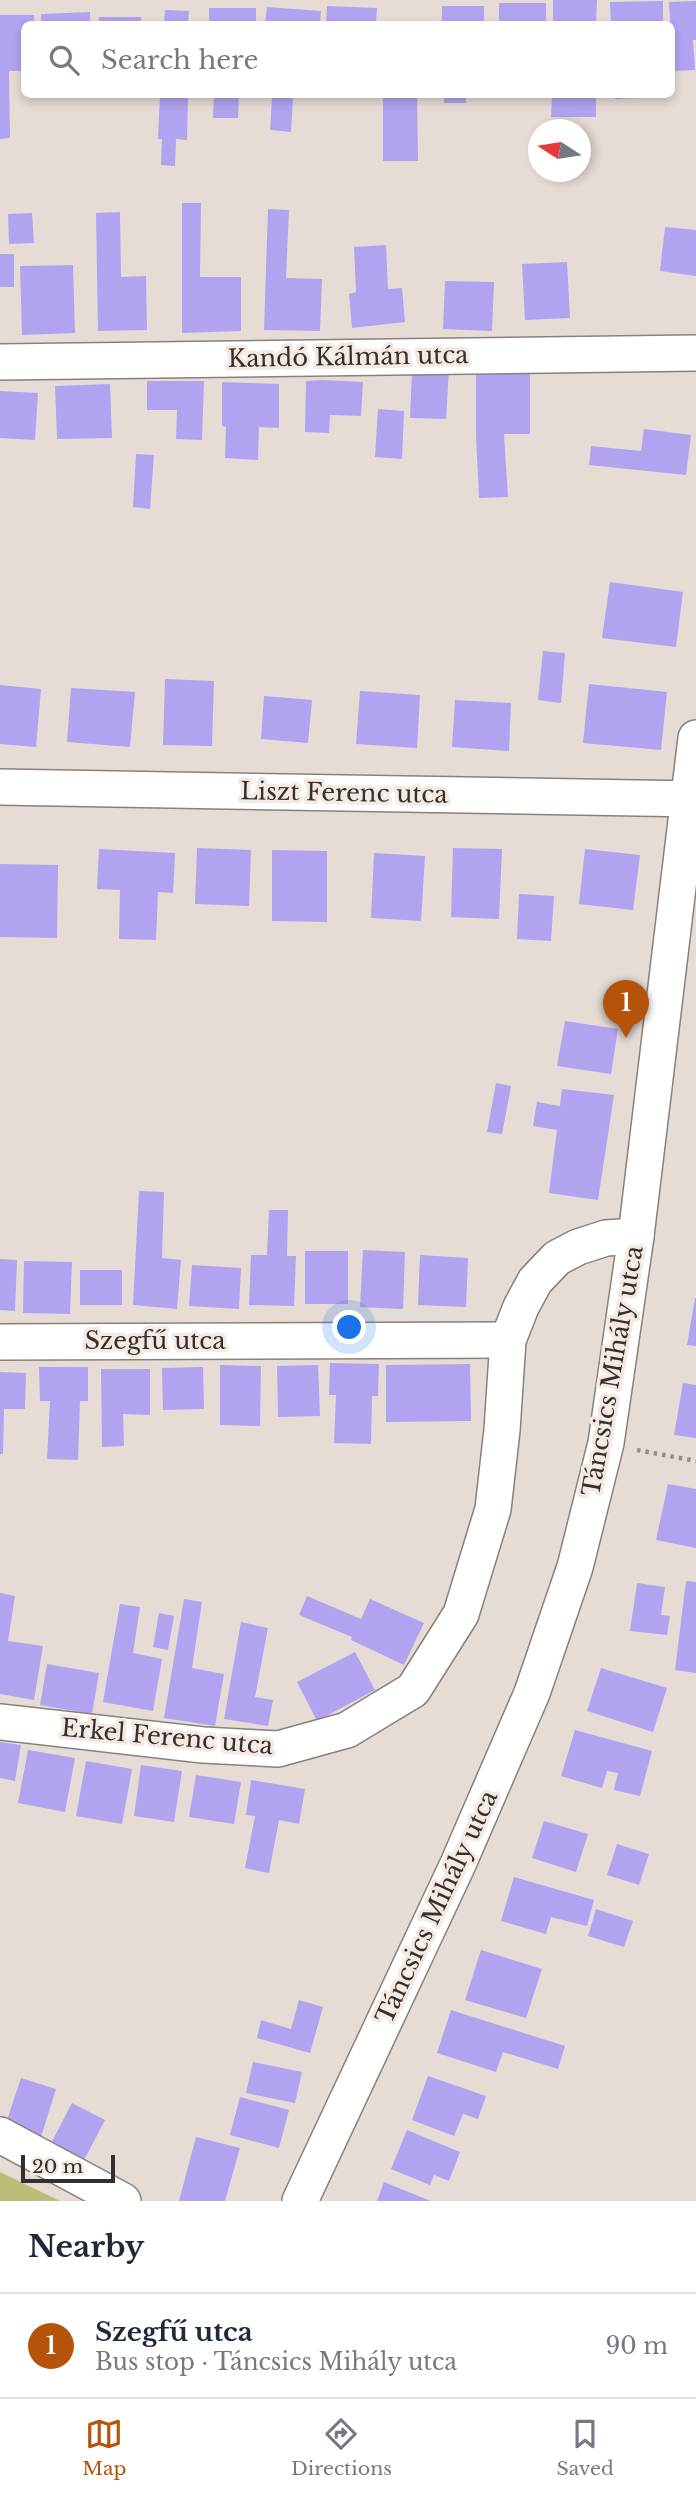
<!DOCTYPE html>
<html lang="en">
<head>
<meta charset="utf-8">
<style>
	:root { --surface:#fff; --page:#f6f6f7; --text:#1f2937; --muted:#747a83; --line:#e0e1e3; --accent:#b45309 }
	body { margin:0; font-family:"Libre Baskerville",serif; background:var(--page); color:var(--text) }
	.compass { position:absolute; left:528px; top:119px; width:63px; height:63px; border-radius:50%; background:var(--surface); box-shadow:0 4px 10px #0003; rotate:282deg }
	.scale { position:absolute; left:21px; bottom:18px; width:94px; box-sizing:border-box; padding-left:7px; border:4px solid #33302d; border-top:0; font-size:19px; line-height:24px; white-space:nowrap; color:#33302d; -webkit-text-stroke:5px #f4e9e3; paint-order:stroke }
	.you { position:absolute; left:350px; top:1328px; width:24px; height:24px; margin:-18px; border:5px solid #fff; border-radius:50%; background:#1a73e8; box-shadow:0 0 0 10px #1a73e833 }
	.badge { display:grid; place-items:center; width:46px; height:46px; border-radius:50%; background:var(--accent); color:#fff; font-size:23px; font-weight:700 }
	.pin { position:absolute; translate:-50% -58px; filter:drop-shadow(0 2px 4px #0008) }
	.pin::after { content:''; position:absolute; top:37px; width:24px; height:21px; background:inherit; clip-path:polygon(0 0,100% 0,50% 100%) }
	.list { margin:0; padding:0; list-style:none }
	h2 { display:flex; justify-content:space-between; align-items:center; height:91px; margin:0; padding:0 28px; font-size:30px }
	h2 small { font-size:23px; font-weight:400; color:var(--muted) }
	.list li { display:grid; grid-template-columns:46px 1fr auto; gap:21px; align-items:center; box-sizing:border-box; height:105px; padding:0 28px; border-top:2px solid var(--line) }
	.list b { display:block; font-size:26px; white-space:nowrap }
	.list p { margin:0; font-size:23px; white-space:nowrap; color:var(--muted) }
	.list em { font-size:23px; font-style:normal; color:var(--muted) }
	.icon { flex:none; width:38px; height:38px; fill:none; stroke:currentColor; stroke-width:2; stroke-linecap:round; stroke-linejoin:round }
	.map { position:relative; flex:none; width:696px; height:2201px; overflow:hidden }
	.search { position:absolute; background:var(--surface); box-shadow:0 4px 10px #0003; left:21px; right:21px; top:21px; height:77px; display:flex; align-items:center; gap:18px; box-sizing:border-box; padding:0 24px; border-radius:10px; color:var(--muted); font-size:26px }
	.sheet { height:196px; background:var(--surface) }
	nav { display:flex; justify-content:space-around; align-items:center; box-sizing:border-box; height:98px; border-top:2px solid var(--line); background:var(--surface); font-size:19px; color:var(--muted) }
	nav a { display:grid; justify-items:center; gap:4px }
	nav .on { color:var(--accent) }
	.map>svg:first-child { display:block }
</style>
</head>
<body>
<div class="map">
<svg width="696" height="2201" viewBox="0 0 696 2201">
	<rect width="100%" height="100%" fill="#e6dcd6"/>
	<path fill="#babe78" d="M 0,2172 L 60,2201 L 0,2201 Z"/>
	<g fill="#b1a3f0">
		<path d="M 553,0 L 597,0 L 596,24 L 553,24 Z"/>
		<path d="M 663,1 L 663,24 L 611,24 L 610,2 Z"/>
		<path d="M 696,1 L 696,40 L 693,40 L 695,70 L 673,71 L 669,2 Z"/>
		<rect x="499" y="3" width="47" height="21"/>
		<path d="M 327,6 L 377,8 L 376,24 L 326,24 Z"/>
		<rect x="442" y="6" width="42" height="18"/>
		<path d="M 267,7 L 321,11 L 320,24 L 265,24 Z"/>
		<rect x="209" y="8" width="47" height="16"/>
		<path d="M 165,10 L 189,11 L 188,24 L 164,24 Z"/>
		<path d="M 90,12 L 90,24 L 41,24 L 41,14 Z"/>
		<path d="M 0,15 L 34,15 L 34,24 L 24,24 L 24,71 L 9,71 L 10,138 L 0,139 Z"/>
		<rect x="99" y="17" width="42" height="7"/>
		<path d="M 385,21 L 435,22 L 434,24 L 385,24 Z"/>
		<path d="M 160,94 L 188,94 L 187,140 L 176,139 L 175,166 L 161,165 L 162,139 L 158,139 Z"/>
		<path d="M 214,94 L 239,94 L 238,118 L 213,118 Z"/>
		<path d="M 383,94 L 417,94 L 418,161 L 383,161 Z"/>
		<rect x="444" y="94" width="22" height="9"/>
		<path d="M 552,94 L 596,94 L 596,117 L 551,117 Z"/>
		<path d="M 615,94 L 638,94 L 638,98 L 615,99 Z"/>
		<path d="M 272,97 L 293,98 L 291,132 L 270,130 Z"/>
		<path d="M 182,203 L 201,203 L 200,277 L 241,277 L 241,331 L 182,333 Z"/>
		<path d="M 268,209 L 289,210 L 286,278 L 322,279 L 320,331 L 264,330 Z"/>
		<path d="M 120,212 L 121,277 L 146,276 L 147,330 L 98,331 L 96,213 Z"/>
		<path d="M 32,213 L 34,243 L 9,244 L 8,214 Z"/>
		<path d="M 665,227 L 696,230 L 696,276 L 660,271 Z"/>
		<path d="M 386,245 L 388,289 L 402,288 L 405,322 L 352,328 L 349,294 L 356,292 L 354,247 Z"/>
		<rect x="0" y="254" width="14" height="33"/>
		<path d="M 567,262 L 570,318 L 525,320 L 522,264 Z"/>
		<path d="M 73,265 L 75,333 L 22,335 L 20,266 Z"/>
		<path d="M 445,281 L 494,282 L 492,331 L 443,329 Z"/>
		<path d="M 412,370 L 449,371 L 446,419 L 410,418 Z"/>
		<path d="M 476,374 L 530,374 L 530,434 L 504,434 L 508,497 L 479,498 L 476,435 Z"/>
		<path d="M 323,380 L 363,382 L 361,416 L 330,415 L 329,433 L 305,432 L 306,381 Z"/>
		<path d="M 147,381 L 204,381 L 202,440 L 176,439 L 177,410 L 147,410 Z"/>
		<path d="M 222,382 L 279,384 L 279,428 L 259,427 L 258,460 L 225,458 L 226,427 L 222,426 Z"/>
		<path d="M 110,384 L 112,438 L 57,439 L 55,386 Z"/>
		<path d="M 0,391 L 38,393 L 35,440 L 0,438 Z"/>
		<path d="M 378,409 L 404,411 L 402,459 L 375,457 Z"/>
		<path d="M 644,429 L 691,435 L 686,475 L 589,465 L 591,446 L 641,451 Z"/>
		<path d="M 136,454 L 154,455 L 150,509 L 133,507 Z"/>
		<path d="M 610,582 L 683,592 L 676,647 L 602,638 Z"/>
		<path d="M 543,651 L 565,653 L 561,703 L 538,700 Z"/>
		<path d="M 165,679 L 214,681 L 212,746 L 163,745 Z"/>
		<path d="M 589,684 L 667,692 L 661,750 L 583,743 Z"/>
		<path d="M 0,685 L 41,689 L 36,747 L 0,744 Z"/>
		<path d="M 71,688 L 135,692 L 130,747 L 67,742 Z"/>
		<path d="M 360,691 L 420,695 L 417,748 L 356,744 Z"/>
		<path d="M 264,696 L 312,700 L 308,743 L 261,739 Z"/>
		<path d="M 455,700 L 511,703 L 509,751 L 452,747 Z"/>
		<path d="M 197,848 L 251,850 L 249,906 L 195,904 Z"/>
		<path d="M 453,848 L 502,849 L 499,919 L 451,917 Z"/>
		<path d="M 99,849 L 175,853 L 173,893 L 158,892 L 156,940 L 119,939 L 120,890 L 97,889 Z"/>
		<path d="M 585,849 L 640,855 L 633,910 L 579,904 Z"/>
		<path d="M 272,850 L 327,851 L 327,922 L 272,921 Z"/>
		<path d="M 374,853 L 425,856 L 421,921 L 371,918 Z"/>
		<path d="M 0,864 L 58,865 L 57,938 L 0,937 Z"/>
		<path d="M 519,894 L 554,896 L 551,941 L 517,939 Z"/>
		<path d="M 565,1021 L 618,1029 L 611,1074 L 557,1066 Z"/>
		<path d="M 496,1083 L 511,1086 L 502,1134 L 487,1132 Z"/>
		<path d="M 562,1089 L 614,1095 L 598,1200 L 549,1193 L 557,1130 L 533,1126 L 537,1102 L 560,1106 Z"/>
		<path d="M 139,1191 L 164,1192 L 162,1258 L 181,1260 L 177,1309 L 133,1305 Z"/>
		<path d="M 269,1210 L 288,1210 L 287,1256 L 296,1256 L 294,1306 L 249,1305 L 251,1255 L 267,1255 Z"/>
		<path d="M 363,1250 L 405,1252 L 403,1309 L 360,1307 Z"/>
		<rect x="305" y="1251" width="43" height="53"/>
		<path d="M 420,1255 L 468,1258 L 466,1307 L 418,1305 Z"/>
		<path d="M 0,1259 L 17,1260 L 15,1311 L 0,1310 Z"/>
		<path d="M 24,1261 L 72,1262 L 70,1314 L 23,1313 Z"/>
		<path d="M 192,1265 L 241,1268 L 239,1309 L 189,1306 Z"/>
		<rect x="80" y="1270" width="42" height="35"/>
		<path d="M 695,1298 L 696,1298 L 696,1346 L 687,1345 Z"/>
		<path d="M 330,1363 L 379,1364 L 378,1396 L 372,1396 L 371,1444 L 334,1443 L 336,1395 L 329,1395 Z"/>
		<path d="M 470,1364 L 471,1421 L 386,1422 L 386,1365 Z"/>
		<path d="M 220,1365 L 261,1366 L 260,1426 L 220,1425 Z"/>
		<path d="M 318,1365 L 320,1416 L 278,1417 L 277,1366 Z"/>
		<path d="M 39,1367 L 88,1367 L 88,1401 L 80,1401 L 78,1460 L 47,1459 L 50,1401 L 40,1401 Z"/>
		<path d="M 203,1367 L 204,1409 L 163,1410 L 162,1368 Z"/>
		<path d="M 101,1369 L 150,1369 L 150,1415 L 123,1414 L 124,1446 L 102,1447 Z"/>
		<path d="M 0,1372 L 26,1373 L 25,1409 L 4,1409 L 3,1454 L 0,1454 Z"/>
		<path d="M 683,1383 L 696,1385 L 696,1438 L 674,1435 Z"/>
		<path d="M 668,1484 L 696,1489 L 696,1548 L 656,1540 Z"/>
		<path d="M 686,1581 L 696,1582 L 696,1673 L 675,1670 Z"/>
		<path d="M 637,1583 L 665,1587 L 661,1615 L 670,1616 L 667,1635 L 630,1631 Z"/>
		<path d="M 0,1593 L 15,1596 L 8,1641 L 43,1646 L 34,1700 L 0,1694 Z"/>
		<path d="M 307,1596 L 361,1619 L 370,1599 L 424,1623 L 404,1665 L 351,1640 L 352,1637 L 299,1615 Z"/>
		<path d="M 184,1599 L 202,1602 L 192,1668 L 224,1674 L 215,1726 L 164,1718 Z"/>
		<path d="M 120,1604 L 140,1607 L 133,1653 L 162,1659 L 153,1711 L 103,1702 Z"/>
		<path d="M 159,1613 L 174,1616 L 168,1650 L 153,1647 Z"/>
		<path d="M 241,1622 L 268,1628 L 255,1697 L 273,1700 L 268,1726 L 224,1719 Z"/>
		<path d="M 355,1652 L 375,1690 L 317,1721 L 297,1682 Z"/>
		<path d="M 47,1664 L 99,1673 L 92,1714 L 40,1705 Z"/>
		<path d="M 601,1668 L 667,1688 L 653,1732 L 587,1711 Z"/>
		<path d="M 575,1730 L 652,1751 L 640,1796 L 614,1790 L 618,1773 L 607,1771 L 602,1788 L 561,1776 Z"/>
		<path d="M 0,1742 L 21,1745 L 15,1781 L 0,1778 Z"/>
		<path d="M 28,1750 L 75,1758 L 65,1812 L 18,1803 Z"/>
		<path d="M 86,1761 L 132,1769 L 122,1824 L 76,1816 Z"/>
		<path d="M 141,1765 L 182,1771 L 174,1822 L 134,1816 Z"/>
		<path d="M 196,1775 L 241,1782 L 234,1824 L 189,1817 Z"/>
		<path d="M 251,1780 L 305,1789 L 299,1824 L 279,1820 L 269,1873 L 245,1868 L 255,1816 L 246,1815 Z"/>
		<path d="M 544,1821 L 588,1834 L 576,1872 L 532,1858 Z"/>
		<path d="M 617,1844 L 649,1854 L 639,1885 L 607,1875 Z"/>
		<path d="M 514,1877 L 594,1900 L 587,1926 L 551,1917 L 546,1934 L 501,1921 Z"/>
		<path d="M 596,1909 L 633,1921 L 624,1947 L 588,1936 Z"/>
		<path d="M 481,1950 L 542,1969 L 526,2018 L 465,2000 Z"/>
		<path d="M 299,2000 L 323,2007 L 310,2053 L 257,2038 L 261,2020 L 291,2029 Z"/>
		<path d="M 451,2010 L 565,2046 L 558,2069 L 503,2052 L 496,2072 L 437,2053 Z"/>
		<path d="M 253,2062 L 302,2072 L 295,2103 L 246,2093 Z"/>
		<path d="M 428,2076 L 486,2096 L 478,2119 L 463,2114 L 454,2136 L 412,2120 Z"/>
		<path d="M 21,2078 L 56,2089 L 41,2137 L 5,2126 Z"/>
		<path d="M 240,2097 L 289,2110 L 279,2148 L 230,2135 Z"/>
		<path d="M 72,2103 L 105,2120 L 80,2168 L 47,2151 Z"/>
		<path d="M 407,2130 L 460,2152 L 449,2181 L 434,2175 L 430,2185 L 391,2169 Z"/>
		<path d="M 196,2137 L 240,2148 L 225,2201 L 179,2201 Z"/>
		<path d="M 384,2182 L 401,2189 L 431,2201 L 377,2201 Z"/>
	</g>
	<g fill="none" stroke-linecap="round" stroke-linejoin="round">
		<defs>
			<g id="minor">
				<path d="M 0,362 L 696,353"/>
				<path d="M 0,787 L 696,799"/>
				<path d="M 0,1342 L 508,1340"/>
				<path d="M 0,1722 L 203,1745 L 278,1749 L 347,1730 L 413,1690 L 461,1614 L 493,1509 L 502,1430 L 508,1340 L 521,1307 L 535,1281 L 557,1258 L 578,1247 L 606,1238 L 636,1236"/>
				<path d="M 0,2135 L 123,2201"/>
				<path d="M 300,2201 L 458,1864 L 532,1693 L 575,1567 L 606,1443 L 636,1236 L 696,738"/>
			</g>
		</defs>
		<use href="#minor" stroke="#89807b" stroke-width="38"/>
		<path stroke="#948e89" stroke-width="4.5" stroke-dasharray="3.5 5" stroke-linecap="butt" d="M 637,1450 L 696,1461"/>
		<use href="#minor" stroke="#fff" stroke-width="35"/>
	</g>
	<g text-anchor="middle" stroke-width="7" stroke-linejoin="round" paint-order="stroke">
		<g font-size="24" fill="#33302d" stroke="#f4e9e3">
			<text transform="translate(348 357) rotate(-1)" y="8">Kandó Kálmán utca</text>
			<text transform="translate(344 793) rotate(1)" y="8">Liszt Ferenc utca</text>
			<text x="155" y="1349">Szegfű utca</text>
			<text transform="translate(613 1371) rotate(-80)" y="8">Táncsics Mihály utca</text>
			<text transform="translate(167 1737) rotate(5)" y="8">Erkel Ferenc utca</text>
			<text transform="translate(437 1907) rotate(-65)" y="8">Táncsics Mihály utca</text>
		</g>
	</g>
</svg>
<svg class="compass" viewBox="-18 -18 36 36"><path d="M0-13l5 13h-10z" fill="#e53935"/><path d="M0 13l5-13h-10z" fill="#747a83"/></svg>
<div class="scale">20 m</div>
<div class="you"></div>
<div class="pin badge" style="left:626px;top:1038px">1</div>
<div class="search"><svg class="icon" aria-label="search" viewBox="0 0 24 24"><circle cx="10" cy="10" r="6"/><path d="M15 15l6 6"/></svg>Search here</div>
</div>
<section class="sheet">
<h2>Nearby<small></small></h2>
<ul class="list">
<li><span class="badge">1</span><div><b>Szegfű utca</b><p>Bus stop · Táncsics Mihály utca</p></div><em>90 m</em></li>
</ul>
</section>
<nav>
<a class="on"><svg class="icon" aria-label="map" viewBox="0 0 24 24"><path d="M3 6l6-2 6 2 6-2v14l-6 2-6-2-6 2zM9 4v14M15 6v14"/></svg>Map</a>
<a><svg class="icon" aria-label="directions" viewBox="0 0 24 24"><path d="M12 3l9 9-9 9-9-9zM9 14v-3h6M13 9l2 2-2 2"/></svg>Directions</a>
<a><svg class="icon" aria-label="saved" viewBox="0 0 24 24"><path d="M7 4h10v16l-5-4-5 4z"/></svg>Saved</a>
</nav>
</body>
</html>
